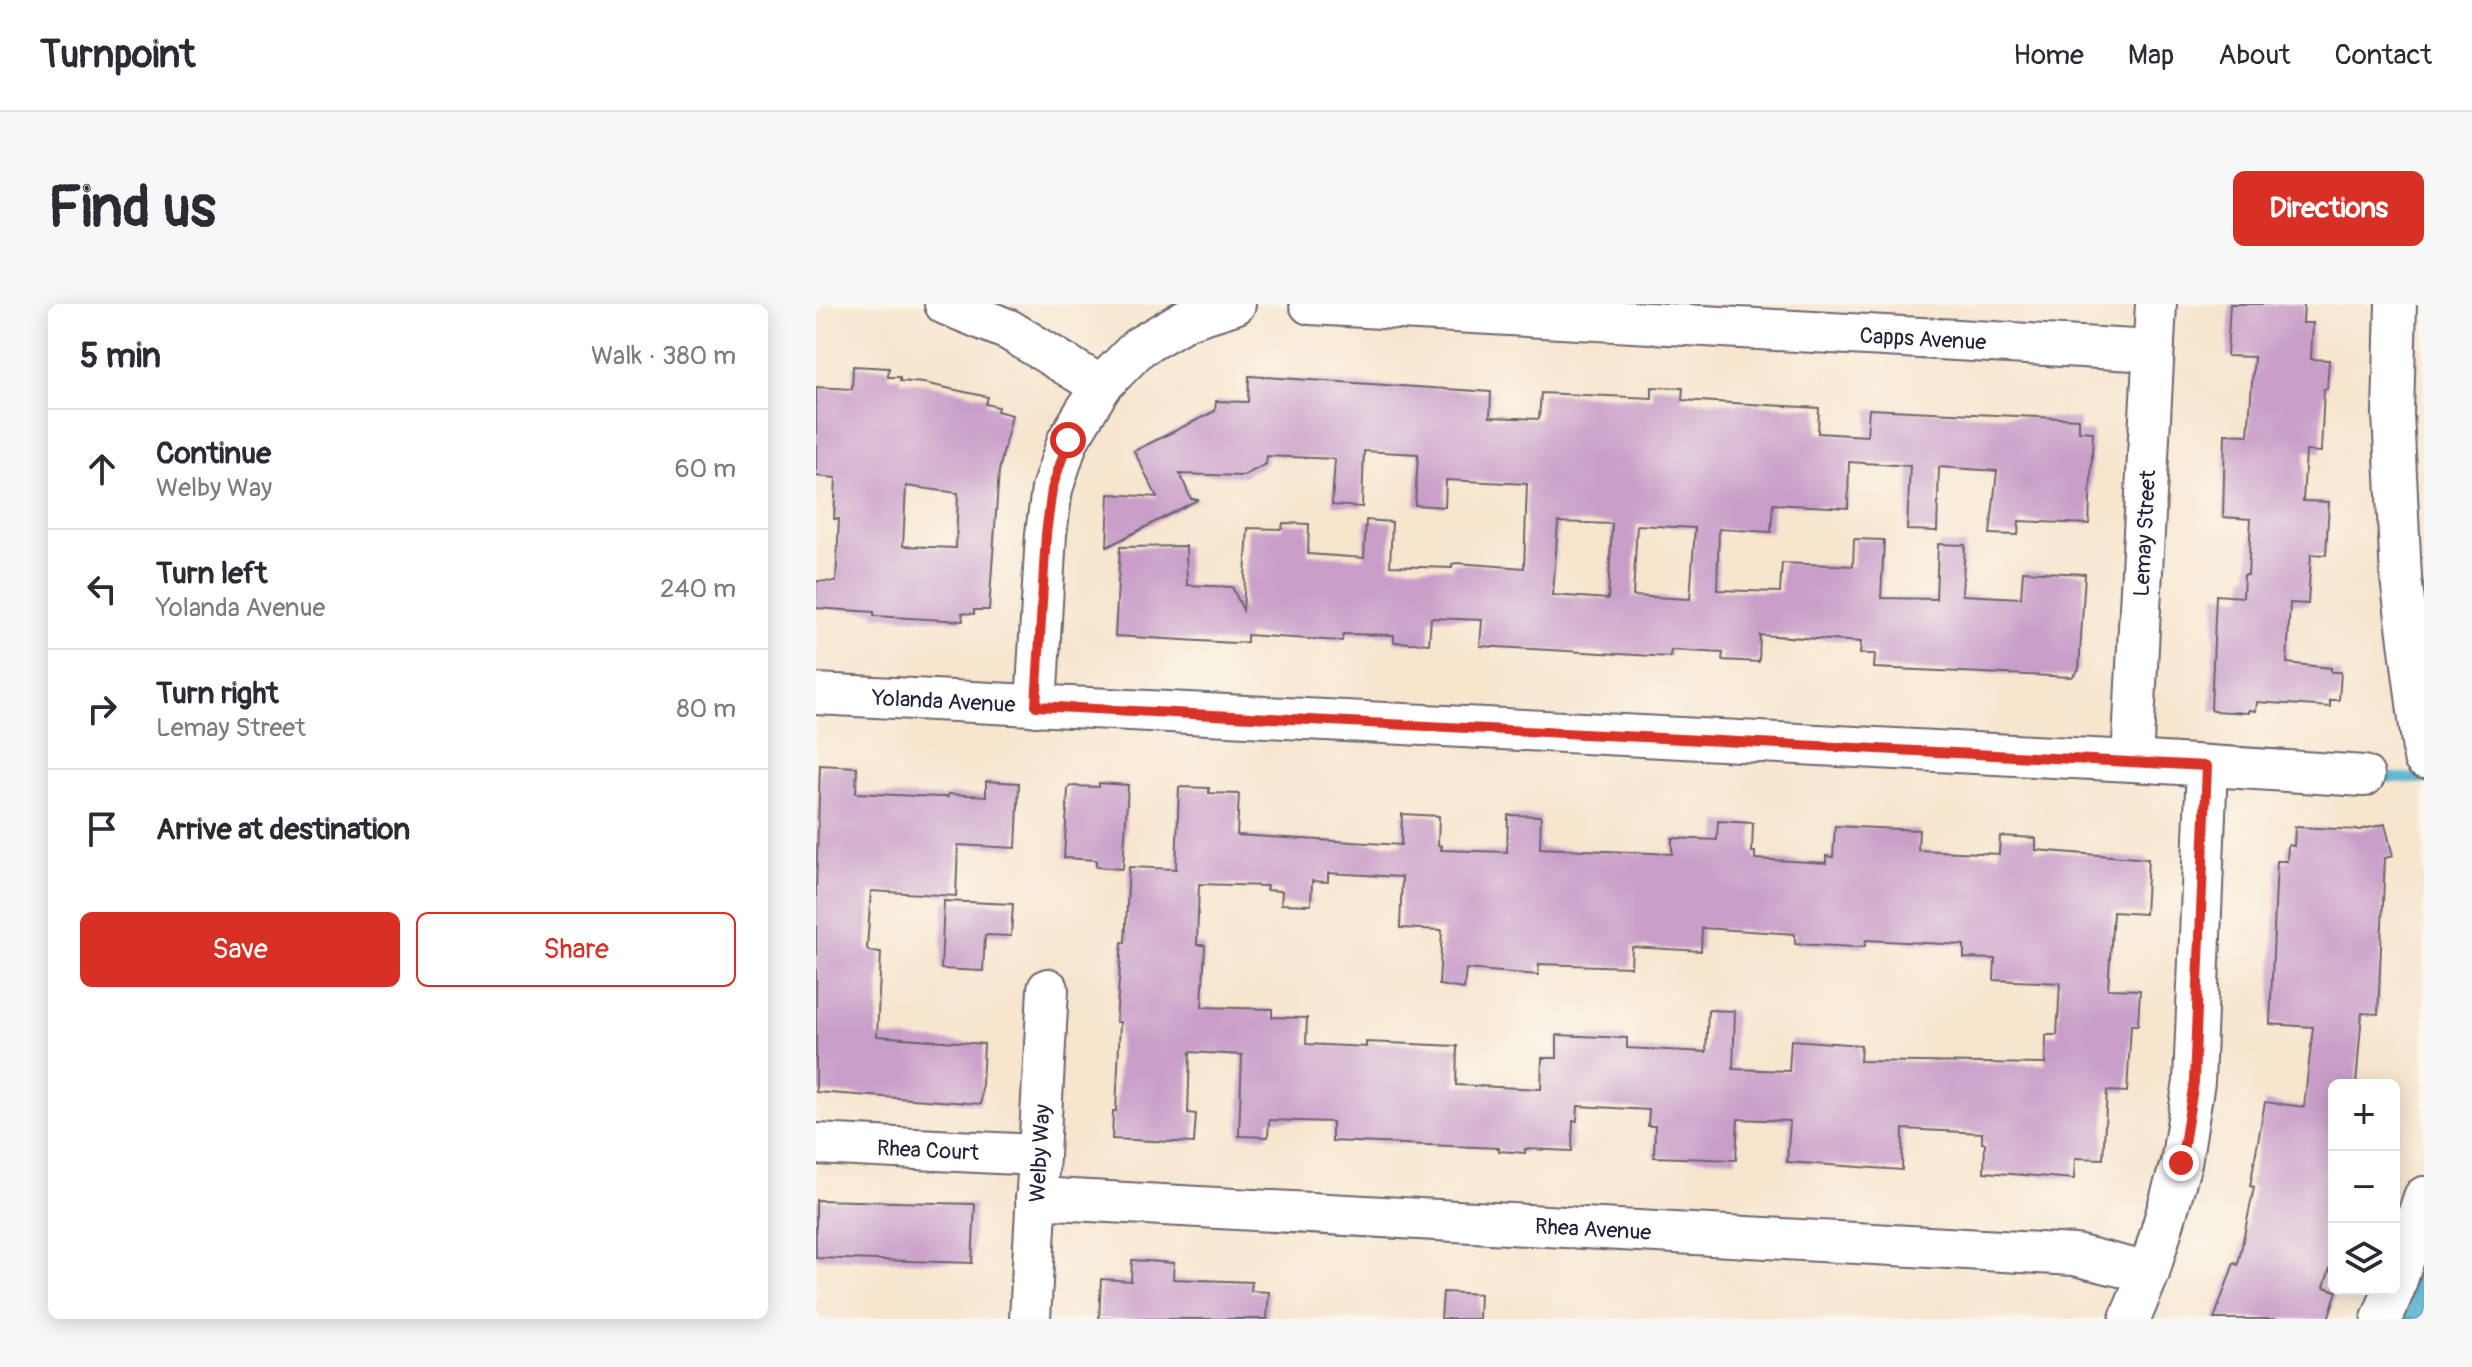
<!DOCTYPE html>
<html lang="en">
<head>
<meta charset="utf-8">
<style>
	:root { --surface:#fff; --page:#f7f7f7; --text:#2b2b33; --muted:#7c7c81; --line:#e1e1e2; --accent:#d93025 }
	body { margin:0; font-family:Pangolin,sans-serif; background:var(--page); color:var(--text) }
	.controls { position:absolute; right:24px; bottom:24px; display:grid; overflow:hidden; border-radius:12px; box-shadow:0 4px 20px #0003 }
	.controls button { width:72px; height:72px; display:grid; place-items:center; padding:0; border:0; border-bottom:2px solid var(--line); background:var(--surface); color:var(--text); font:40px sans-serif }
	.stop { position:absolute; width:24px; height:24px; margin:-18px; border:6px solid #d93025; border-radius:50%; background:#fff }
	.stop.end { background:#d93025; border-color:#fff; box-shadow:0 2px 8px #0008 }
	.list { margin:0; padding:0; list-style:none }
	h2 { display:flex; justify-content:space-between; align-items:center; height:104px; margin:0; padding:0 32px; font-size:34px }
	h2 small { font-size:26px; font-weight:400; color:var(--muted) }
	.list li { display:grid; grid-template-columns:52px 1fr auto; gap:24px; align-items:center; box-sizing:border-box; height:120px; padding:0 32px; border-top:2px solid var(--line) }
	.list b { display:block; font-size:30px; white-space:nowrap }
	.list p { margin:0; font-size:26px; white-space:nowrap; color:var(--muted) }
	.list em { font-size:26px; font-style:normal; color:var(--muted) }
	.actions { display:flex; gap:16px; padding:24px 32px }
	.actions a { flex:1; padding:18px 0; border:2px solid var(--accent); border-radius:12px; text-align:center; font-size:28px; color:var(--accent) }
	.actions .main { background:var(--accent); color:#fff }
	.icon { flex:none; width:44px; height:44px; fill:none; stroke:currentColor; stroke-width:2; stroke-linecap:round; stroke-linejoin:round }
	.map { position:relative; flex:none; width:1608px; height:1015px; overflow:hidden; border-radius:12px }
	header { display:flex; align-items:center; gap:48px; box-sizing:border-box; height:112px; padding:0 40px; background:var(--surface); border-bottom:2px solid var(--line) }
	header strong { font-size:38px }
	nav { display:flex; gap:44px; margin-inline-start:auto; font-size:28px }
	.intro { display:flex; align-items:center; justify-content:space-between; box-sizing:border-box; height:192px; padding:0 48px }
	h1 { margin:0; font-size:56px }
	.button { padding:20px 36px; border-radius:12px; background:var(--accent); color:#fff; font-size:28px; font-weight:700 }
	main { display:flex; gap:48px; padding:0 48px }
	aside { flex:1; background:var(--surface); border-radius:12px; box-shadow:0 4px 20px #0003 }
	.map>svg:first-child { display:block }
</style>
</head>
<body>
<header>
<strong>Turnpoint</strong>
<nav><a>Home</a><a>Map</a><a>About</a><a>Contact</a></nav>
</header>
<div class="intro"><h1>Find us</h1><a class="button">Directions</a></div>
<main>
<aside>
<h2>5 min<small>Walk · 380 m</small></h2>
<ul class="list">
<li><svg class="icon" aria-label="ahead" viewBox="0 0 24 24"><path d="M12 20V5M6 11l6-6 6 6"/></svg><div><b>Continue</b><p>Welby Way</p></div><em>60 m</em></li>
<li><svg class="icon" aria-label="left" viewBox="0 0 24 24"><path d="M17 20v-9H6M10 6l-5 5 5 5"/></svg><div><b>Turn left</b><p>Yolanda Avenue</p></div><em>240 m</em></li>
<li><svg class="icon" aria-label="right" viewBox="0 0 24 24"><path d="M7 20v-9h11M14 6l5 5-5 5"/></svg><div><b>Turn right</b><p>Lemay Street</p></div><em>80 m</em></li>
<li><svg class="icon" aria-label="arrive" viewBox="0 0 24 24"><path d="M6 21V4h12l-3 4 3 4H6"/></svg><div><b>Arrive at destination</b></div></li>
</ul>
<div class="actions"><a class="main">Save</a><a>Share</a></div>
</aside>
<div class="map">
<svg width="1608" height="1015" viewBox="0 0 1608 1015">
	<rect width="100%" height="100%" fill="#fbf7ec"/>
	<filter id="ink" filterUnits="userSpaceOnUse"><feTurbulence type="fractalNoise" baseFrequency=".0125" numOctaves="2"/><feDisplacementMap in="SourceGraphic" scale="16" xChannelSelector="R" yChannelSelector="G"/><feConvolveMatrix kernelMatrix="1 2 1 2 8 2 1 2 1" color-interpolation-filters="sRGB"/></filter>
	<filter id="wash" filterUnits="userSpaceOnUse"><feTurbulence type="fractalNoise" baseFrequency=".006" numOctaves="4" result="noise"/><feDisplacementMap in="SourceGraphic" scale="32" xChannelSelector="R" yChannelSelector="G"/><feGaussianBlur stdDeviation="1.8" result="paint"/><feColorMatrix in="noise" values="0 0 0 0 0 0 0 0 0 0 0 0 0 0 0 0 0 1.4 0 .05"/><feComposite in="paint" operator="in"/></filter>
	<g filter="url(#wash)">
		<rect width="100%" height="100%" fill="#f7e5ce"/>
		<path fill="#4fb0ce" stroke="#386984" stroke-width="2" d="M 1608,941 L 1608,1015 L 1583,1015 Z"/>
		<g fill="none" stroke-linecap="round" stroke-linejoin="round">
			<path stroke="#4fb0ce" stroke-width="10" d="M 1554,473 L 1608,475"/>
		</g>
		<g id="blocks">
			<g fill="#c99ec9" fill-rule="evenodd">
				<path d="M 1414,0 L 1488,0 L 1487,19 L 1497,19 L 1495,55 L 1513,56 L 1511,85 L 1508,85 L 1505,148 L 1490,147 L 1487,197 L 1513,198 L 1510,251 L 1495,250 L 1492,300 L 1474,299 L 1471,359 L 1515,364 L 1515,368 L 1525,368 L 1523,396 L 1514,396 L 1514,403 L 1441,398 L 1440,407 L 1433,406 L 1433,409 L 1397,407 L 1395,405 L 1400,291 L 1427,293 L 1428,271 L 1432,271 L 1435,215 L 1407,213 L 1409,130 L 1432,131 L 1438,53 L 1411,52 Z"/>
				<path d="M 37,62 L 73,64 L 72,73 L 84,73 L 84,77 L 108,79 L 172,93 L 170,100 L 182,103 L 181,107 L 196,111 L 183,167 L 173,306 L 158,306 L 158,310 L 146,309 L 147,317 L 58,312 L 58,308 L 0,304 L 0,277 L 20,278 L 23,215 L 18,215 L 20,174 L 0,172 L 0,83 L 36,85 ZM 90,182 L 142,189 L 140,244 L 87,242 Z"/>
				<path d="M 433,72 L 675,88 L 674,113 L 723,115 L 725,89 L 836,94 L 836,83 L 867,84 L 866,96 L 1003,104 L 1002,129 L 1051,132 L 1053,105 L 1263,115 L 1263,127 L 1277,128 L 1273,220 L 1203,217 L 1202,231 L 1174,230 L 1181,167 L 1123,163 L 1121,227 L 1091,226 L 1094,162 L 1033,158 L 1032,204 L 957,200 L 955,228 L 903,225 L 901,286 L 964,288 L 966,259 L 1037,262 L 1038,235 L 1068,236 L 1065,294 L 1120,295 L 1122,240 L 1149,241 L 1146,291 L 1205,294 L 1207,267 L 1269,270 L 1263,365 L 1256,373 L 1058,364 L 1059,350 L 1044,350 L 1045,338 L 944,331 L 943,358 L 906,356 L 907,349 L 855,346 L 854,353 L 664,342 L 666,316 L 615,314 L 613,340 L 578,338 L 578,331 L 527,330 L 526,337 L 431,331 L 431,338 L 418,339 L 299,332 L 304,243 L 370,242 L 371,281 L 416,283 L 427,306 L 432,224 L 466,225 L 467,219 L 493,220 L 492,250 L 548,254 L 550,216 L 576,218 L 574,262 L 636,264 L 636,260 L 641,259 L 708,264 L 711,180 L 630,176 L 629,203 L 599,201 L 602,150 L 548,147 L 546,203 L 516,201 L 519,155 L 451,152 L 450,160 L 427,172 L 364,170 L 375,195 L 383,195 L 291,243 L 293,190 L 341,193 L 318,147 L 399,107 L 400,97 L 432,98 ZM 742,218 L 796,220 L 792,295 L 737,291 ZM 821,221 L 879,224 L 874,295 L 817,292 Z"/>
				<path d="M 4,461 L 41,463 L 40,489 L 121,493 L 132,493 L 132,490 L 170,492 L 170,477 L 203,479 L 200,544 L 142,541 L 140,592 L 55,587 L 51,644 L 53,647 L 65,648 L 61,732 L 168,740 L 165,800 L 0,788 L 0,583 Z"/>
				<path d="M 283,479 L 312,481 L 307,565 L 280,563 L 280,556 L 248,554 L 252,485 L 254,482 L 283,483 Z"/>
				<path d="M 363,483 L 393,484 L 393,489 L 423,490 L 421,531 L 585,541 L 586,510 L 623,512 L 622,541 L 626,542 L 625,546 L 691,548 L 692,511 L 725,512 L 724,544 L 856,550 L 856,534 L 901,536 L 902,517 L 937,519 L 936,548 L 939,548 L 939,555 L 1010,559 L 1010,552 L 1017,553 L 1019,522 L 1103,526 L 1102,546 L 1183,550 L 1184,532 L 1220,534 L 1220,546 L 1332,555 L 1329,610 L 1297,608 L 1292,685 L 1324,686 L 1322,721 L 1315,721 L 1311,788 L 1291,787 L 1287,855 L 1259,854 L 1258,875 L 1168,868 L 1169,839 L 1166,839 L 1166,829 L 1087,825 L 1086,866 L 971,858 L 974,817 L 922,815 L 920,856 L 838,853 L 839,822 L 832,822 L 833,806 L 762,802 L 761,817 L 757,817 L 756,847 L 709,845 L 709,849 L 683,847 L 683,844 L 516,837 L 516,818 L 453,816 L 452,833 L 423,832 L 426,751 L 374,748 L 372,809 L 380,810 L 378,839 L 296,835 L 297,807 L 300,807 L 304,718 L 300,718 L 302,690 L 306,638 L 309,639 L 313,563 L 360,565 ZM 512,569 L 586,573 L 584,624 L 626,626 L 623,681 L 648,685 L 650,665 L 722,671 L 723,660 L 815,663 L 816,643 L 885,647 L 886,624 L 979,630 L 979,640 L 1040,643 L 1049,642 L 1050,636 L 1148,641 L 1148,654 L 1179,655 L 1178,676 L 1244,679 L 1241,731 L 1230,731 L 1229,760 L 1044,757 L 1045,741 L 975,736 L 973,767 L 917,765 L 919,707 L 892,706 L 890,748 L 811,744 L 811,734 L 741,731 L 741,754 L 726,754 L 725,785 L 640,781 L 641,742 L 550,738 L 550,743 L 490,740 L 491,714 L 456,713 L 456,705 L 386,703 L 389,641 L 381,641 L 383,580 L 451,582 L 450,586 L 466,587 L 465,600 L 495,601 L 496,577 L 512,578 Z"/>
				<path d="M 1569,520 L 1577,552 L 1569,554 L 1562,710 L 1546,709 L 1540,781 L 1518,781 L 1518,951 L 1508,983 L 1521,987 L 1512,1015 L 1398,1015 L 1418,959 L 1422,961 L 1438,883 L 1434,882 L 1449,798 L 1488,803 L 1497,723 L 1454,720 L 1461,557 L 1471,557 L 1472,541 L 1478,542 L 1479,523 L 1544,526 Z"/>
				<path d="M 128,597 L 197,600 L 195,632 L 169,631 L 167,667 L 125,665 Z"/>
				<path d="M 0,896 L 159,900 L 156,959 L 0,954 Z"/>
				<path d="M 316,956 L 358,959 L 357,975 L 436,978 L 435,987 L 453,988 L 451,1015 L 283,1015 L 285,975 L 315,977 Z"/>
				<path d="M 627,988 L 664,990 L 663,1015 L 625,1015 Z"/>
			</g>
		</g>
	</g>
	<g filter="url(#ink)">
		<use href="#blocks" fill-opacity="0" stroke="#6d666e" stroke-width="2"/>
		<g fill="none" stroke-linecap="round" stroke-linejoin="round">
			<defs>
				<g id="minor">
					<path d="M 129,0 L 193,26 L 285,82 L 323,43 L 371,15 L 419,0"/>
					<path id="s1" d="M 494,0 L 1337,47"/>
					<path d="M 1580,0 L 1577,109 L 1585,274 L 1608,454"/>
					<path id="s2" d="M 0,390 L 1316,457 L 1548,472"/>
					<path d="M 220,402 L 230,230 L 236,185 L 252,136 L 285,82"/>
					<path id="s3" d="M 1316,457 L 1340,0"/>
					<path id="s4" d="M 0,840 L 222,851"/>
					<path id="s5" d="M 220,894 L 1259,951 L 1333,969"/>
					<path d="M 1578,985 L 1608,893"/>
					<path id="s6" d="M 214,1015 L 232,685"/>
					<path d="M 1314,1015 L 1333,969 L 1365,859 L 1378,778 L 1391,462"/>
					<path d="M 1566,1015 L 1578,985"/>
				</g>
			</defs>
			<use href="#minor" stroke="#6d666e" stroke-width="44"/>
			<use href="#minor" stroke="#fff" stroke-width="40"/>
		</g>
	</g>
	<g fill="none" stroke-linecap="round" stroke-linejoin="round" filter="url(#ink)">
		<path stroke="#d93025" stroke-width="10" d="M 252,136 L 236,185 L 230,230 L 220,402 L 1391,462 L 1378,778 L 1365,859"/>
	</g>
	<g text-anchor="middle" stroke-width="6" stroke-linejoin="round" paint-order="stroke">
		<g font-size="22" fill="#22223b" stroke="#fbf7ec">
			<text dy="8" stroke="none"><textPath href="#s1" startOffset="614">Capps Avenue</textPath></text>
			<text dy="8" stroke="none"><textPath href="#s3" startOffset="228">Lemay Street</textPath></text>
			<text dy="8" stroke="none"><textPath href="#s2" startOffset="128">Yolanda Avenue</textPath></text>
			<text dy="8" stroke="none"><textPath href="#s4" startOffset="112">Rhea Court</textPath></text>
			<text dy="8" stroke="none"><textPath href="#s6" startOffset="166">Welby Way</textPath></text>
			<text dy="8" stroke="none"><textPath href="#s5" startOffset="558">Rhea Avenue</textPath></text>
		</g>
	</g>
</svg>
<div class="controls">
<button>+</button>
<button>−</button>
<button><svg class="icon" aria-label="layers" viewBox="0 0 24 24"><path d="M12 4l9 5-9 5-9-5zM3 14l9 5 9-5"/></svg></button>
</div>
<div class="stop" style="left:252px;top:136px"></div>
<div class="stop end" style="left:1365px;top:859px"></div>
</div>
</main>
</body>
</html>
